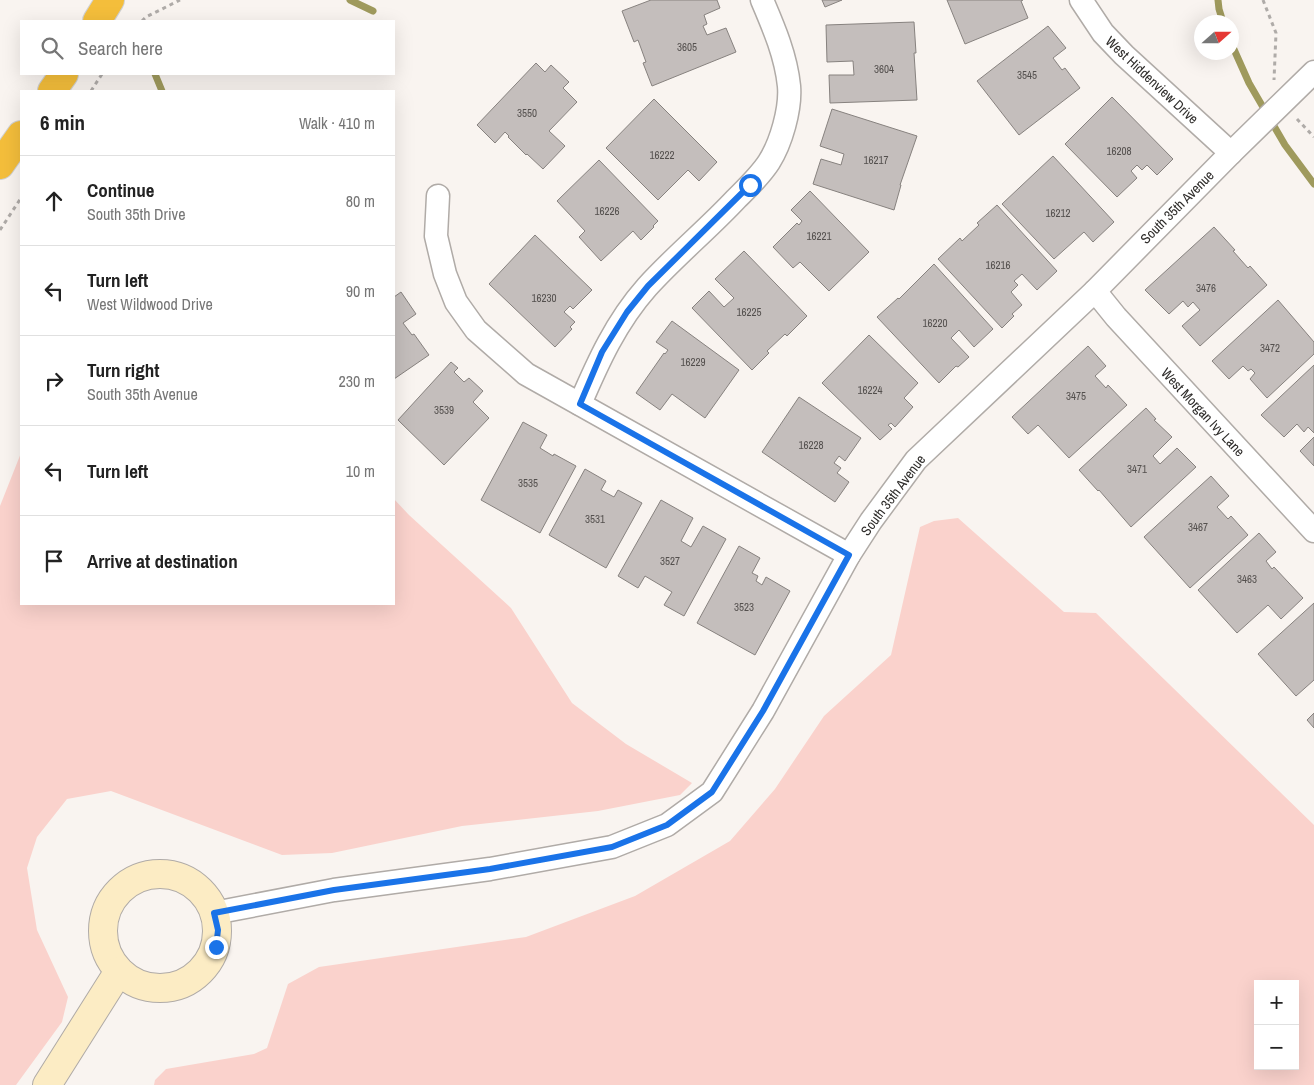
<!DOCTYPE html>
<html lang="en">
<head>
<meta charset="utf-8">
<style>
	:root { --surface:#fff; --page:#f6f6f6; --text:#222; --muted:#767676; --line:#e0e0e0 }
	body { margin:0; font-family:"Archivo Narrow",sans-serif; background:var(--page); color:var(--text) }
	.controls { position:absolute; right:15px; bottom:15px; display:grid; overflow:hidden; border-radius:0px; box-shadow:0 5px 20px #0002 }
	.controls button { width:45px; height:45px; display:grid; place-items:center; padding:0; border:0; border-bottom:1px solid var(--line); background:var(--surface); color:var(--text); font:25px sans-serif }
	.compass { position:absolute; left:1194px; top:15px; width:45px; height:45px; border-radius:50%; background:var(--surface); box-shadow:0 5px 20px #0002; rotate:69deg }
	.stop { position:absolute; width:15px; height:15px; margin:-11px; border:4px solid #1a73e8; border-radius:50%; background:#fff }
	.stop.end { background:#1a73e8; border-color:#fff; box-shadow:0 1px 5px #0008 }
	.list { margin:0; padding:0; list-style:none }
	h2 { display:flex; justify-content:space-between; align-items:center; height:65px; margin:0; padding:0 20px; font-size:21px }
	h2 small { font-size:16px; font-weight:400; color:var(--muted) }
	.list li { display:grid; grid-template-columns:32px 1fr auto; gap:15px; align-items:center; box-sizing:border-box; height:90px; padding:0 20px; border-top:1px solid var(--line) }
	.list b { display:block; font-size:19px; white-space:nowrap }
	.list p { margin:0; font-size:16px; white-space:nowrap; color:var(--muted) }
	.list em { font-size:16px; font-style:normal; color:var(--muted) }
	.icon { flex:none; width:28px; height:28px; fill:none; stroke:currentColor; stroke-width:2; stroke-linecap:round; stroke-linejoin:round }
	.map { position:relative; flex:none; width:1314px; height:1085px; overflow:hidden }
	.search { position:absolute; background:var(--surface); box-shadow:0 5px 20px #0002; left:20px; top:20px; width:375px; height:55px; display:flex; align-items:center; gap:12px; box-sizing:border-box; padding:0 18px; border-radius:0px; color:var(--muted); font-size:19px }
	.panel { position:absolute; background:var(--surface); box-shadow:0 5px 20px #0002; left:20px; top:90px; width:375px; height:515px; border-radius:0px }
	.map>svg:first-child { display:block }
</style>
</head>
<body>
<div class="map">
<svg width="1314" height="1085" viewBox="0 0 1314 1085">
	<rect width="100%" height="100%" fill="#f9f4f0"/>
	<g fill="#fad2cc" fill-rule="evenodd">
		<path d="M 21,453 L 21,604 L 394,604 L 394,499 L 409,515 L 511,608 L 572,703 L 626,744 L 692,783 L 680,795 L 598,811 L 462,826 L 332,853 L 282,855 L 111,791 L 67,799 L 37,837 L 27,868 L 37,930 L 68,997 L 62,1022 L 16,1085 L 0,1085 L 0,506 Z"/>
		<path d="M 958,518 L 1064,612 L 1096,613 L 1314,825 L 1314,1085 L 154,1085 L 155,1080 L 166,1069 L 254,1054 L 267,1048 L 288,984 L 319,967 L 526,937 L 635,896 L 730,841 L 775,789 L 824,716 L 891,655 L 920,527 L 934,521 ZM 1258,984 L 1295,984 L 1295,1066 L 1258,1066 Z"/>
	</g>
	<g fill="none" stroke-linecap="round" stroke-linejoin="round">
		<g stroke="#9f9a5d" stroke-width="7">
			<path d="M 350,0 L 373,11"/>
			<path d="M 1218,0 L 1219,9 L 1223,22"/>
			<path d="M 1232,45 L 1249,83 L 1285,145 L 1314,184"/>
			<path d="M 155,74 L 162,91"/>
		</g>
	</g>
	<g fill="#c4bebc" stroke="#87827f">
		<path d="M 651,0 L 717,0 L 720,8 L 704,15 L 707,24 L 703,26 L 707,35 L 726,28 L 736,52 L 652,86 L 643,63 L 646,62 L 638,40 L 634,42 L 622,11 Z"/>
		<path d="M 822,0 L 842,0 L 825,7 Z"/>
		<path d="M 947,0 L 1023,0 L 1021,1 L 1028,18 L 965,44 Z"/>
		<path d="M 914,22 L 916,53 L 914,53 L 917,100 L 830,103 L 829,75 L 854,75 L 853,61 L 827,62 L 826,25 Z"/>
		<path d="M 1048,26 L 1066,48 L 1053,58 L 1062,70 L 1065,68 L 1080,88 L 1019,135 L 977,81 Z"/>
		<path d="M 536,63 L 545,72 L 551,65 L 569,82 L 563,88 L 577,102 L 549,131 L 565,146 L 543,169 L 527,154 L 526,155 L 508,137 L 509,136 L 505,132 L 495,143 L 477,125 Z"/>
		<path d="M 1112,97 L 1173,159 L 1157,175 L 1147,165 L 1142,170 L 1137,165 L 1131,171 L 1137,178 L 1117,197 L 1065,144 Z"/>
		<path d="M 654,99 L 717,162 L 699,181 L 688,170 L 658,200 L 606,148 Z"/>
		<path d="M 832,109 L 917,136 L 900,185 L 901,185 L 894,210 L 813,184 L 821,159 L 841,165 L 844,154 L 820,146 Z"/>
		<path d="M 1053,156 L 1114,222 L 1093,242 L 1084,232 L 1054,259 L 1002,204 Z"/>
		<path d="M 599,160 L 658,221 L 653,226 L 654,227 L 641,240 L 633,231 L 601,261 L 579,237 L 585,231 L 557,201 Z"/>
		<path d="M 810,191 L 869,252 L 829,291 L 800,262 L 793,268 L 773,247 L 797,223 L 799,225 L 802,221 L 791,210 Z"/>
		<path d="M 997,205 L 1057,271 L 1037,290 L 1022,274 L 1014,281 L 1018,285 L 1011,292 L 1022,305 L 1012,314 L 1014,316 L 1002,328 L 938,259 L 960,238 L 962,241 L 979,225 L 977,223 Z"/>
		<path d="M 1214,227 L 1235,250 L 1233,251 L 1248,268 L 1250,266 L 1267,285 L 1200,346 L 1182,326 L 1200,310 L 1193,302 L 1188,307 L 1183,301 L 1169,314 L 1145,290 Z"/>
		<path d="M 535,235 L 592,290 L 573,309 L 570,306 L 564,312 L 575,322 L 570,327 L 572,329 L 555,347 L 489,284 Z"/>
		<path d="M 744,251 L 807,316 L 787,336 L 785,334 L 767,351 L 769,353 L 752,370 L 692,308 L 709,291 L 724,307 L 734,298 L 715,279 Z"/>
		<path d="M 934,264 L 993,329 L 974,347 L 959,330 L 951,338 L 969,357 L 958,367 L 956,366 L 939,383 L 877,317 L 898,298 L 899,299 Z"/>
		<path d="M 401,292 L 416,314 L 403,323 L 412,335 L 414,334 L 429,355 L 394,379 L 394,297 Z"/>
		<path d="M 1278,300 L 1314,342 L 1314,354 L 1267,398 L 1250,379 L 1255,373 L 1251,369 L 1248,371 L 1243,366 L 1229,379 L 1212,361 Z"/>
		<path d="M 672,321 L 739,370 L 705,418 L 672,394 L 660,410 L 636,393 L 664,353 L 665,354 L 668,350 L 656,342 Z"/>
		<path d="M 869,335 L 918,383 L 904,398 L 913,407 L 895,427 L 891,423 L 888,425 L 892,429 L 880,440 L 822,383 Z"/>
		<path d="M 1088,346 L 1106,366 L 1095,376 L 1106,388 L 1108,385 L 1127,405 L 1069,458 L 1038,425 L 1028,434 L 1012,417 Z"/>
		<path d="M 451,362 L 458,368 L 454,372 L 464,382 L 469,378 L 483,391 L 473,402 L 489,418 L 444,465 L 398,420 Z"/>
		<path d="M 1314,365 L 1314,433 L 1308,427 L 1304,432 L 1297,424 L 1284,437 L 1261,415 Z"/>
		<path d="M 799,397 L 861,438 L 845,461 L 839,456 L 834,463 L 841,468 L 837,473 L 849,482 L 835,502 L 762,452 Z"/>
		<path d="M 1146,408 L 1156,419 L 1154,420 L 1172,437 L 1153,456 L 1160,464 L 1177,448 L 1196,467 L 1131,527 L 1099,490 L 1098,491 L 1079,470 Z"/>
		<path d="M 523,422 L 547,435 L 540,448 L 553,456 L 554,454 L 576,466 L 540,533 L 481,500 Z"/>
		<path d="M 1314,437 L 1314,466 L 1300,451 Z"/>
		<path d="M 585,469 L 606,481 L 601,490 L 614,497 L 618,490 L 642,503 L 606,568 L 549,535 Z"/>
		<path d="M 1211,476 L 1229,496 L 1217,507 L 1228,519 L 1231,516 L 1248,535 L 1190,588 L 1144,537 Z"/>
		<path d="M 661,500 L 693,518 L 681,541 L 691,547 L 703,526 L 726,539 L 684,616 L 664,605 L 672,592 L 645,576 L 638,588 L 618,576 Z"/>
		<path d="M 1259,533 L 1276,552 L 1266,561 L 1272,569 L 1274,567 L 1303,598 L 1281,619 L 1268,605 L 1237,633 L 1198,590 Z"/>
		<path d="M 739,546 L 760,558 L 752,573 L 758,576 L 756,581 L 762,585 L 766,577 L 790,591 L 755,655 L 697,623 Z"/>
		<path d="M 1314,603 L 1314,680 L 1296,696 L 1258,654 Z"/>
		<path d="M 1314,713 L 1314,728 L 1307,720 Z"/>
	</g>
	<g fill="none" stroke-linecap="round" stroke-linejoin="round">
		<defs>
			<g id="street">
				<path d="M 1081,0 L 1103,33 L 1124,55 L 1231,153"/>
				<path d="M 438,196 L 436,236 L 445,274 L 456,302 L 476,330 L 526,374 L 849,555"/>
				<path d="M 1095,291 L 1116,317 L 1314,531"/>
				<path d="M 580,404 C 598,362 616,322 647,287 C 675,256 708,229 736,199 C 747,188 760,176 769,162 C 781,143 791,109 789,86 C 786,56 774,28 762,0"/>
				<path d="M 214,913 L 334,890 L 490,869 L 612,847 L 667,825 L 712,792 L 763,711 L 849,555 L 871,521 L 916,460 L 1095,291 L 1231,153 L 1314,72"/>
			</g>
			<g id="secondary">
				<circle cx="160" cy="931" r="57"/>
				<path d="M 47,1085 L 119,971"/>
			</g>
			<g id="highway">
				<path d="M 97,21 L 110,0"/>
				<path d="M 52,91 L 64,74"/>
				<path d="M 0,165 L 21,135"/>
			</g>
		</defs>
		<use href="#street" stroke="#b0aba7" stroke-width="25"/>
		<use href="#secondary" stroke="#b0aba7" stroke-width="30"/>
		<use href="#highway" stroke="#d1d1d0" stroke-width="30"/>
		<g stroke="#afaba8" stroke-width="3" stroke-dasharray="4 4" stroke-linecap="butt">
			<path d="M 1263,0 L 1276,33 L 1274,80"/>
			<path d="M 142,21 L 146,17 L 180,0"/>
			<path d="M 91,91 L 102,74"/>
			<path d="M 1297,119 L 1314,137"/>
			<path d="M 0,230 L 21,198"/>
		</g>
		<use href="#street" stroke="#fff" stroke-width="22"/>
		<use href="#secondary" stroke="#fcecc4" stroke-width="28"/>
		<use href="#highway" stroke="#f4be3b" stroke-width="28"/>
	</g>
	<g fill="none" stroke-linecap="round" stroke-linejoin="round">
		<path stroke="#1a73e8" stroke-width="6" d="M 216,947 L 218,930 L 214,913 L 334,890 L 490,869 L 612,847 L 667,825 L 712,792 L 763,711 L 849,555 L 580,404 L 602,352 L 627,312 L 648,286 L 750,185"/>
	</g>
	<g text-anchor="middle" stroke-width="4" stroke-linejoin="round" paint-order="stroke">
		<g font-size="11" fill="#54504e">
			<text x="687" y="51">3605</text>
			<text x="884" y="73">3604</text>
			<text x="1027" y="79">3545</text>
			<text x="527" y="117">3550</text>
			<text x="1119" y="155">16208</text>
			<text x="662" y="159">16222</text>
			<text x="876" y="164">16217</text>
			<text x="607" y="215">16226</text>
			<text x="1058" y="217">16212</text>
			<text x="819" y="240">16221</text>
			<text x="998" y="269">16216</text>
			<text x="1206" y="292">3476</text>
			<text x="544" y="302">16230</text>
			<text x="749" y="316">16225</text>
			<text x="935" y="327">16220</text>
			<text x="1270" y="352">3472</text>
			<text x="693" y="366">16229</text>
			<text x="870" y="394">16224</text>
			<text x="1076" y="400">3475</text>
			<text x="444" y="414">3539</text>
			<text x="811" y="449">16228</text>
			<text x="1137" y="473">3471</text>
			<text x="528" y="487">3535</text>
			<text x="595" y="523">3531</text>
			<text x="1198" y="531">3467</text>
			<text x="670" y="565">3527</text>
			<text x="1247" y="583">3463</text>
			<text x="744" y="611">3523</text>
		</g>
		<g font-size="14" fill="#2e2c2a" stroke="#fff">
			<text transform="translate(1152 80) rotate(43)" y="5">West Hiddenview Drive</text>
			<text transform="translate(1177 207) rotate(-45)" y="5">South 35th Avenue</text>
			<text transform="translate(1203 412) rotate(47)" y="5">West Morgan Ivy Lane</text>
			<text transform="translate(893 495) rotate(-53)" y="5">South 35th Avenue</text>
		</g>
	</g>
</svg>
<div class="controls">
<button>+</button>
<button>−</button>
</div>
<svg class="compass" viewBox="-18 -18 36 36"><path d="M0-13l5 13h-10z" fill="#e53935"/><path d="M0 13l5-13h-10z" fill="#767676"/></svg>
<div class="stop" style="left:750px;top:185px"></div>
<div class="stop end" style="left:216px;top:947px"></div>
<div class="search"><svg class="icon" aria-label="search" viewBox="0 0 24 24"><circle cx="10" cy="10" r="6"/><path d="M15 15l6 6"/></svg>Search here</div>
<section class="panel">
<h2>6 min<small>Walk · 410 m</small></h2>
<ul class="list">
<li><svg class="icon" aria-label="ahead" viewBox="0 0 24 24"><path d="M12 20V5M6 11l6-6 6 6"/></svg><div><b>Continue</b><p>South 35th Drive</p></div><em>80 m</em></li>
<li><svg class="icon" aria-label="left" viewBox="0 0 24 24"><path d="M17 20v-9H6M10 6l-5 5 5 5"/></svg><div><b>Turn left</b><p>West Wildwood Drive</p></div><em>90 m</em></li>
<li><svg class="icon" aria-label="right" viewBox="0 0 24 24"><path d="M7 20v-9h11M14 6l5 5-5 5"/></svg><div><b>Turn right</b><p>South 35th Avenue</p></div><em>230 m</em></li>
<li><svg class="icon" aria-label="left" viewBox="0 0 24 24"><path d="M17 20v-9H6M10 6l-5 5 5 5"/></svg><div><b>Turn left</b></div><em>10 m</em></li>
<li><svg class="icon" aria-label="arrive" viewBox="0 0 24 24"><path d="M6 21V4h12l-3 4 3 4H6"/></svg><div><b>Arrive at destination</b></div></li>
</ul>
</section>
</div>
</body>
</html>
